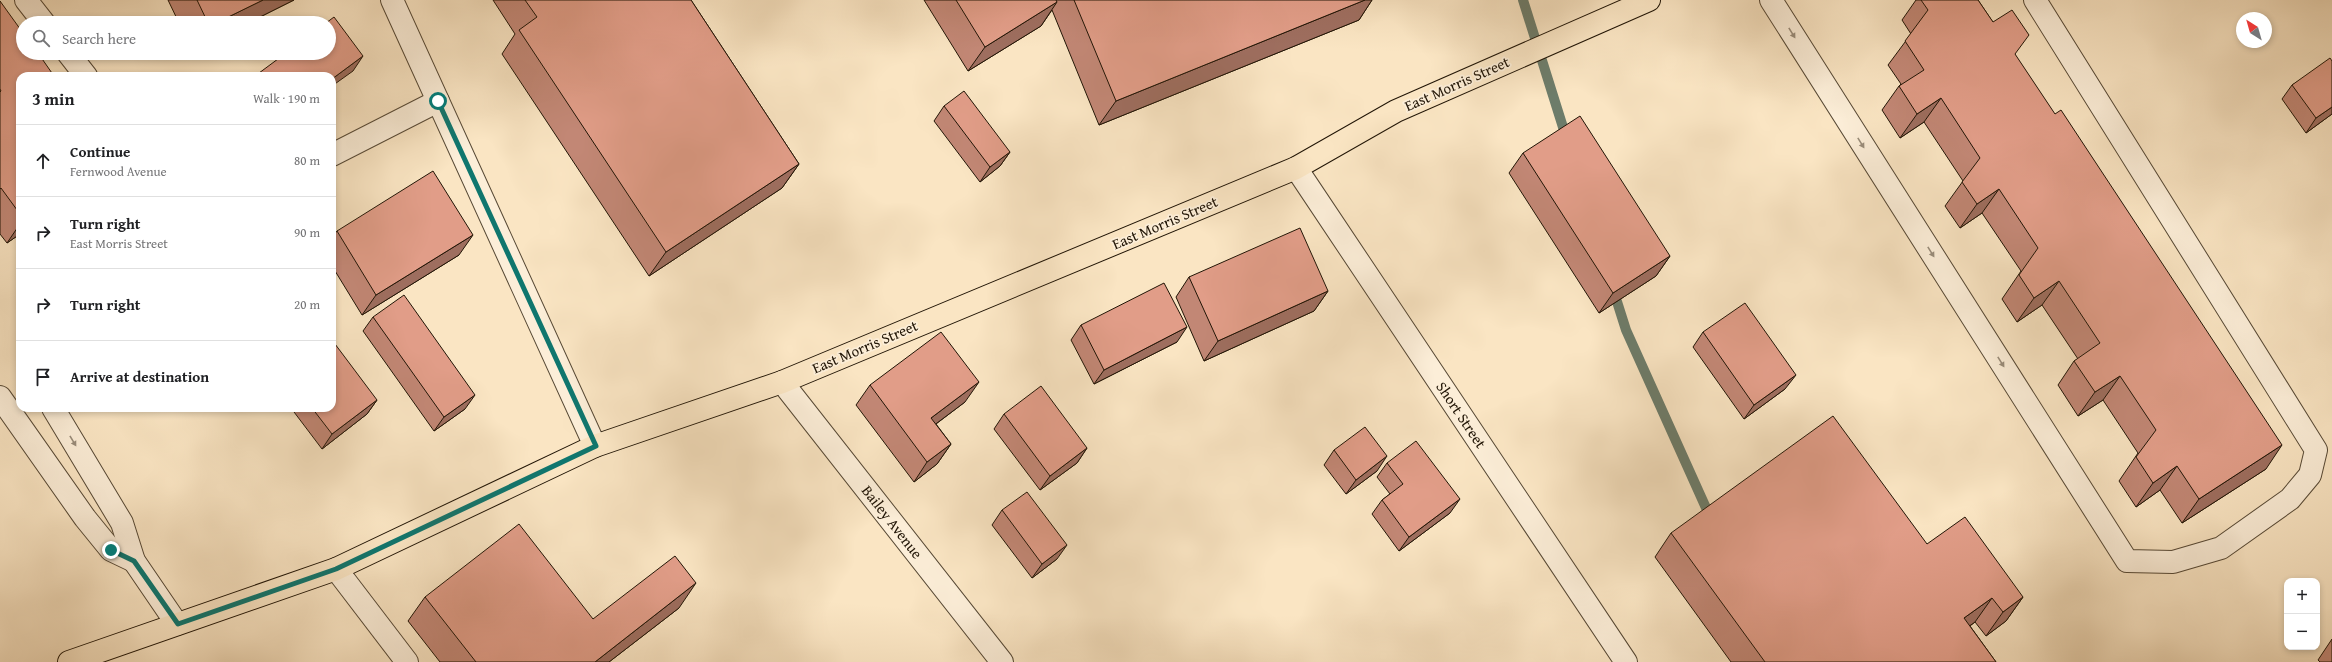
<!DOCTYPE html>
<html lang="en">
<head>
<meta charset="utf-8">
<style>
	:root { --surface:#fff; --page:#f6f6f6; --text:#202124; --muted:#757577; --line:#e0e0e0 }
	body { margin:0; font-family:"Gentium Book Plus",serif; background:var(--page); color:var(--text) }
	.controls { position:absolute; right:12px; bottom:12px; display:grid; overflow:hidden; border-radius:8px; box-shadow:0 2px 6px #0003 }
	.controls button { width:36px; height:36px; display:grid; place-items:center; padding:0; border:0; border-bottom:1px solid var(--line); background:var(--surface); color:var(--text); font:20px sans-serif }
	.compass { position:absolute; left:2236px; top:12px; width:36px; height:36px; border-radius:50%; background:var(--surface); box-shadow:0 2px 6px #0003; rotate:323deg }
	.stop { position:absolute; width:12px; height:12px; margin:-9px; border:3px solid #0f766e; border-radius:50%; background:#fff }
	.stop.end { background:#0f766e; border-color:#fff; box-shadow:0 1px 4px #0008 }
	.list { margin:0; padding:0; list-style:none }
	h2 { display:flex; justify-content:space-between; align-items:center; height:52px; margin:0; padding:0 16px; font-size:17px }
	h2 small { font-size:13px; font-weight:400; color:var(--muted) }
	.list li { display:grid; grid-template-columns:26px 1fr auto; gap:12px; align-items:center; box-sizing:border-box; height:72px; padding:0 16px; border-top:1px solid var(--line) }
	.list b { display:block; font-size:15px; white-space:nowrap }
	.list p { margin:0; font-size:13px; white-space:nowrap; color:var(--muted) }
	.list em { font-size:13px; font-style:normal; color:var(--muted) }
	.icon { flex:none; width:22px; height:22px; fill:none; stroke:currentColor; stroke-width:2; stroke-linecap:round; stroke-linejoin:round }
	.map { position:relative; flex:none; width:2332px; height:662px; overflow:hidden }
	.search { position:absolute; background:var(--surface); box-shadow:0 2px 6px #0003; left:16px; top:16px; width:320px; height:44px; display:flex; align-items:center; gap:10px; box-sizing:border-box; padding:0 14px; border-radius:22px; color:var(--muted); font-size:15px }
	.panel { position:absolute; background:var(--surface); box-shadow:0 2px 6px #0003; left:16px; top:72px; width:320px; height:340px; border-radius:12px }
	.map>svg:first-child { display:block }
</style>
</head>
<body>
<div class="map">
<svg width="2332" height="662" viewBox="0 0 2332 662">
	<rect width="100%" height="100%" fill="#fae5c3"/>
	<filter id="stains"><feTurbulence type="fractalNoise" baseFrequency=".005" numOctaves="4"/><feColorMatrix values="0 0 0 0 .2 0 0 0 0 .09 0 0 0 0 .02 0 0 0 .5 -.17"/></filter>
	<radialGradient id="worn" r=".72"><stop offset=".6" stop-color="#630" stop-opacity="0"/><stop offset="1" stop-color="#630" stop-opacity=".3"/></radialGradient>
	<g fill="none" stroke-linecap="round" stroke-linejoin="round">
		<g stroke="#6d7c6a" stroke-width="10">
			<path d="M 1523,0 L 1567,140"/>
			<path d="M 1613,289 L 1626,330 L 1711,519"/>
		</g>
		<defs>
			<g id="minor">
				<path d="M 26,0 L 44,23"/>
				<path d="M 392,0 L 595,446"/>
				<path d="M 1771,0 L 2127,561 L 2173,562 L 2221,548 L 2290,499 L 2310,475 L 2316,450 L 2035,0"/>
				<path d="M 68,53 L 86,76"/>
				<path d="M 332,155 L 438,101"/>
				<path d="M 1296,168 L 1626,662"/>
				<path d="M 782,382 L 1002,662"/>
				<path d="M 0,397 L 85,518 L 111,550 L 134,561"/>
				<path d="M 53,408 L 122,523 L 134,561 L 177,624"/>
				<path d="M 336,569 L 407,662"/>
			</g>
			<path id="major" d="M 69,662 L 336,569 L 595,446 L 782,382 L 1296,168 L 1396,111 L 1649,0"/>
		</defs>
		<use href="#minor" stroke="#574935" stroke-width="24"/>
		<use href="#major" stroke="#211506" stroke-width="24"/>
		<use href="#minor" stroke="#fceed8" stroke-width="22"/>
		<use href="#major" stroke="#fae5c3" stroke-width="22"/>
	</g>
	<g fill="#c28775" stroke="#211506">
		<path d="M 168,0 L 294,0 L 248,23 L 179,23 Z"/>
		<path d="M 493,0 L 691,0 L 799,164 L 782,188 L 649,276 L 502,54 L 515,34 Z"/>
		<path d="M 924,0 L 1372,0 L 1359,20 L 1099,125 L 1052,10 L 1041,26 L 968,71 Z"/>
		<path d="M 1916,0 L 1978,0 L 2015,55 L 2266,469 L 2182,523 L 2160,490 L 2136,507 L 2119,481 L 2138,453 L 2103,400 L 2078,416 L 2058,385 L 2074,361 L 2078,359 L 2042,305 L 2017,322 L 2002,299 L 2021,271 L 1982,213 L 1960,228 L 1945,206 L 1963,181 L 1924,122 L 1900,138 L 1882,110 L 1899,86 L 1901,84 L 1888,65 L 1911,34 L 1902,20 Z"/>
		<path d="M 0,1 L 20,76 L 20,234 L 7,243 L 0,234 Z"/>
		<path d="M 2332,61 L 2332,114 L 2306,133 L 2282,99 L 2292,85 Z"/>
		<path d="M 944,106 L 1010,152 L 1000,166 L 980,182 L 934,121 Z"/>
		<path d="M 1523,153 L 1670,256 L 1656,276 L 1599,313 L 1509,173 Z"/>
		<path d="M 337,231 L 459,255 L 362,315 L 332,266 L 332,237 Z"/>
		<path d="M 1189,277 L 1328,291 L 1314,311 L 1204,361 L 1176,297 Z"/>
		<path d="M 373,317 L 465,409 L 434,431 L 363,331 Z"/>
		<path d="M 1081,325 L 1177,342 L 1094,384 L 1071,340 Z"/>
		<path d="M 1703,332 L 1785,389 L 1744,419 L 1693,347 Z"/>
		<path d="M 870,385 L 965,402 L 936,424 L 951,444 L 937,464 L 914,482 L 856,405 Z"/>
		<path d="M 377,400 L 367,414 L 322,449 L 291,408 L 332,408 Z"/>
		<path d="M 1004,414 L 1087,448 L 1077,463 L 1040,490 L 994,429 Z"/>
		<path d="M 1334,450 L 1377,471 L 1346,494 L 1324,465 Z"/>
		<path d="M 1387,463 L 1450,513 L 1399,551 L 1372,514 L 1382,500 L 1390,494 L 1377,477 Z"/>
		<path d="M 1002,510 L 1057,559 L 1032,578 L 992,525 Z"/>
		<path d="M 1671,533 L 1927,544 L 2023,597 L 2006,621 L 1986,636 L 1975,622 L 1970,626 L 1996,662 L 1731,662 L 1655,557 Z"/>
		<path d="M 425,597 L 593,619 L 679,608 L 609,662 L 440,662 L 408,621 Z"/>
		<path d="M 2332,639 L 2332,662 L 2320,662 L 2318,660 Z"/>
	</g>
	<g fill="#9e6e5f" stroke="#211506">
		<path d="M 263,0 L 294,0 L 248,23 L 216,23 Z"/>
		<path d="M 1365,0 L 1372,0 L 1359,20 L 1099,125 L 1116,101 Z"/>
		<path d="M 1057,2 L 1041,26 L 968,71 L 985,47 Z"/>
		<path d="M 363,56 L 353,71 L 332,86 L 332,79 Z"/>
		<path d="M 1941,98 L 1924,122 L 1900,138 L 1917,114 Z"/>
		<path d="M 2332,107 L 2332,114 L 2306,133 L 2316,118 Z"/>
		<path d="M 1010,152 L 1000,166 L 980,182 L 990,167 Z"/>
		<path d="M 799,164 L 782,188 L 649,276 L 666,252 Z"/>
		<path d="M 1999,189 L 1982,213 L 1960,228 L 1977,204 Z"/>
		<path d="M 20,224 L 20,234 L 7,243 Z"/>
		<path d="M 473,235 L 459,255 L 362,315 L 376,295 Z"/>
		<path d="M 1670,256 L 1656,276 L 1599,313 L 1613,293 Z"/>
		<path d="M 2059,281 L 2042,305 L 2017,322 L 2034,298 Z"/>
		<path d="M 1328,291 L 1314,311 L 1204,361 L 1218,341 Z"/>
		<path d="M 1187,327 L 1177,342 L 1094,384 L 1104,370 Z"/>
		<path d="M 1796,375 L 1785,389 L 1744,419 L 1754,405 Z"/>
		<path d="M 2120,376 L 2103,400 L 2078,416 L 2095,392 Z"/>
		<path d="M 979,382 L 965,402 L 917,438 L 931,418 Z"/>
		<path d="M 475,395 L 465,409 L 434,431 L 444,417 Z"/>
		<path d="M 377,400 L 367,414 L 322,449 L 332,434 Z"/>
		<path d="M 951,444 L 937,464 L 914,482 L 927,462 Z"/>
		<path d="M 2282,445 L 2266,469 L 2182,523 L 2199,499 Z"/>
		<path d="M 1087,448 L 1077,463 L 1040,490 L 1050,476 Z"/>
		<path d="M 1387,456 L 1377,471 L 1346,494 L 1356,480 Z"/>
		<path d="M 2177,466 L 2160,490 L 2136,507 L 2153,483 Z"/>
		<path d="M 1460,499 L 1450,513 L 1399,551 L 1409,537 Z"/>
		<path d="M 1067,545 L 1057,559 L 1032,578 L 1042,564 Z"/>
		<path d="M 696,583 L 679,608 L 609,662 L 595,662 Z"/>
		<path d="M 2023,597 L 2006,621 L 1986,636 L 2003,612 Z"/>
		<path d="M 1992,598 L 1975,622 L 1947,642 L 1964,618 Z"/>
	</g>
	<g fill="#e19d88" stroke="#211506">
		<path d="M 197,0 L 263,0 L 216,23 L 208,23 Z"/>
		<path d="M 525,0 L 691,0 L 799,164 L 666,252 L 519,30 L 537,17 Z"/>
		<path d="M 956,0 L 1056,0 L 1057,2 L 985,47 Z"/>
		<path d="M 1074,0 L 1365,0 L 1116,101 Z"/>
		<path d="M 1921,0 L 1978,0 L 1993,22 L 2012,10 L 2029,35 L 2015,54 L 2055,114 L 2061,110 L 2282,445 L 2199,499 L 2177,466 L 2153,483 L 2136,457 L 2156,430 L 2120,376 L 2095,392 L 2074,361 L 2100,343 L 2059,281 L 2034,298 L 2019,275 L 2038,248 L 1999,189 L 1977,204 L 1962,182 L 1980,158 L 1941,98 L 1917,114 L 1899,86 L 1924,70 L 1905,41 L 1928,10 Z"/>
		<path d="M 0,1 L 23,33 L 23,53 L 38,53 L 54,76 L 20,76 L 20,214 L 1,188 L 0,189 L 0,92 L 1,91 L 0,89 Z"/>
		<path d="M 334,17 L 363,56 L 332,79 L 332,76 L 255,76 L 286,53 L 329,53 L 329,23 L 326,23 Z"/>
		<path d="M 2330,58 L 2332,61 L 2332,107 L 2316,118 L 2292,85 Z"/>
		<path d="M 964,91 L 1010,152 L 990,167 L 944,106 Z"/>
		<path d="M 1580,116 L 1670,256 L 1613,293 L 1523,153 Z"/>
		<path d="M 433,171 L 473,235 L 376,295 L 337,231 Z"/>
		<path d="M 1300,228 L 1328,291 L 1218,341 L 1189,277 Z"/>
		<path d="M 1164,283 L 1187,327 L 1104,370 L 1081,325 Z"/>
		<path d="M 404,295 L 475,395 L 444,417 L 373,317 Z"/>
		<path d="M 1745,303 L 1796,375 L 1754,405 L 1703,332 Z"/>
		<path d="M 941,332 L 979,382 L 931,418 L 951,444 L 927,462 L 870,385 Z"/>
		<path d="M 332,340 L 377,400 L 332,434 L 312,408 L 332,408 Z"/>
		<path d="M 1041,386 L 1087,448 L 1050,476 L 1004,414 Z"/>
		<path d="M 1833,416 L 1927,544 L 1965,517 L 2023,597 L 2003,612 L 1992,598 L 1964,618 L 1996,662 L 1765,662 L 1671,533 Z"/>
		<path d="M 1365,427 L 1387,456 L 1356,480 L 1334,450 Z"/>
		<path d="M 1416,441 L 1460,499 L 1409,537 L 1382,500 L 1403,484 L 1387,463 Z"/>
		<path d="M 1027,492 L 1067,545 L 1042,564 L 1002,510 Z"/>
		<path d="M 519,524 L 593,619 L 675,556 L 696,583 L 595,662 L 476,662 L 425,597 Z"/>
	</g>
	<defs><path id="oneway-solid" d="M-6-.8H1V-3.2L6.5 0L1 3.2V.8H-6Z"/></defs>
	<g fill="#998c7a">
		<use href="#oneway-solid" transform="translate(1792 33) rotate(58)"/>
		<use href="#oneway-solid" transform="translate(1861 143) rotate(58)"/>
		<use href="#oneway-solid" transform="translate(1931 252) rotate(58)"/>
		<use href="#oneway-solid" transform="translate(2001 362) rotate(58)"/>
		<use href="#oneway-solid" transform="translate(73 441) rotate(59)"/>
	</g>
	<g fill="none" stroke-linecap="round" stroke-linejoin="round">
		<path stroke="#0f766e" stroke-width="5" d="M 111,550 L 134,561 L 178,624 L 336,569 L 596,446 L 438,101"/>
	</g>
	<g text-anchor="middle" stroke-width="3.5" stroke-linejoin="round" paint-order="stroke">
		<g font-size="15" fill="#211506" stroke="#fceed8">
			<text transform="translate(1457 84) rotate(-24)" y="5">East Morris Street</text>
			<text transform="translate(1165 223) rotate(-23)" y="5">East Morris Street</text>
			<text transform="translate(865 347) rotate(-23)" y="5">East Morris Street</text>
			<text transform="translate(1461 415) rotate(56)" y="5">Short Street</text>
			<text transform="translate(892 522) rotate(52)" y="5">Bailey Avenue</text>
		</g>
	</g>
	<rect width="100%" height="100%" filter="url(#stains)"/>
	<rect width="100%" height="100%" fill="url(#worn)"/>
</svg>
<div class="controls">
<button>+</button>
<button>−</button>
</div>
<svg class="compass" viewBox="-18 -18 36 36"><path d="M0-13l5 13h-10z" fill="#e53935"/><path d="M0 13l5-13h-10z" fill="#757577"/></svg>
<div class="stop" style="left:438px;top:101px"></div>
<div class="stop end" style="left:111px;top:550px"></div>
<div class="search"><svg class="icon" aria-label="search" viewBox="0 0 24 24"><circle cx="10" cy="10" r="6"/><path d="M15 15l6 6"/></svg>Search here</div>
<section class="panel">
<h2>3 min<small>Walk · 190 m</small></h2>
<ul class="list">
<li><svg class="icon" aria-label="ahead" viewBox="0 0 24 24"><path d="M12 20V5M6 11l6-6 6 6"/></svg><div><b>Continue</b><p>Fernwood Avenue</p></div><em>80 m</em></li>
<li><svg class="icon" aria-label="right" viewBox="0 0 24 24"><path d="M7 20v-9h11M14 6l5 5-5 5"/></svg><div><b>Turn right</b><p>East Morris Street</p></div><em>90 m</em></li>
<li><svg class="icon" aria-label="right" viewBox="0 0 24 24"><path d="M7 20v-9h11M14 6l5 5-5 5"/></svg><div><b>Turn right</b></div><em>20 m</em></li>
<li><svg class="icon" aria-label="arrive" viewBox="0 0 24 24"><path d="M6 21V4h12l-3 4 3 4H6"/></svg><div><b>Arrive at destination</b></div></li>
</ul>
</section>
</div>
</body>
</html>
